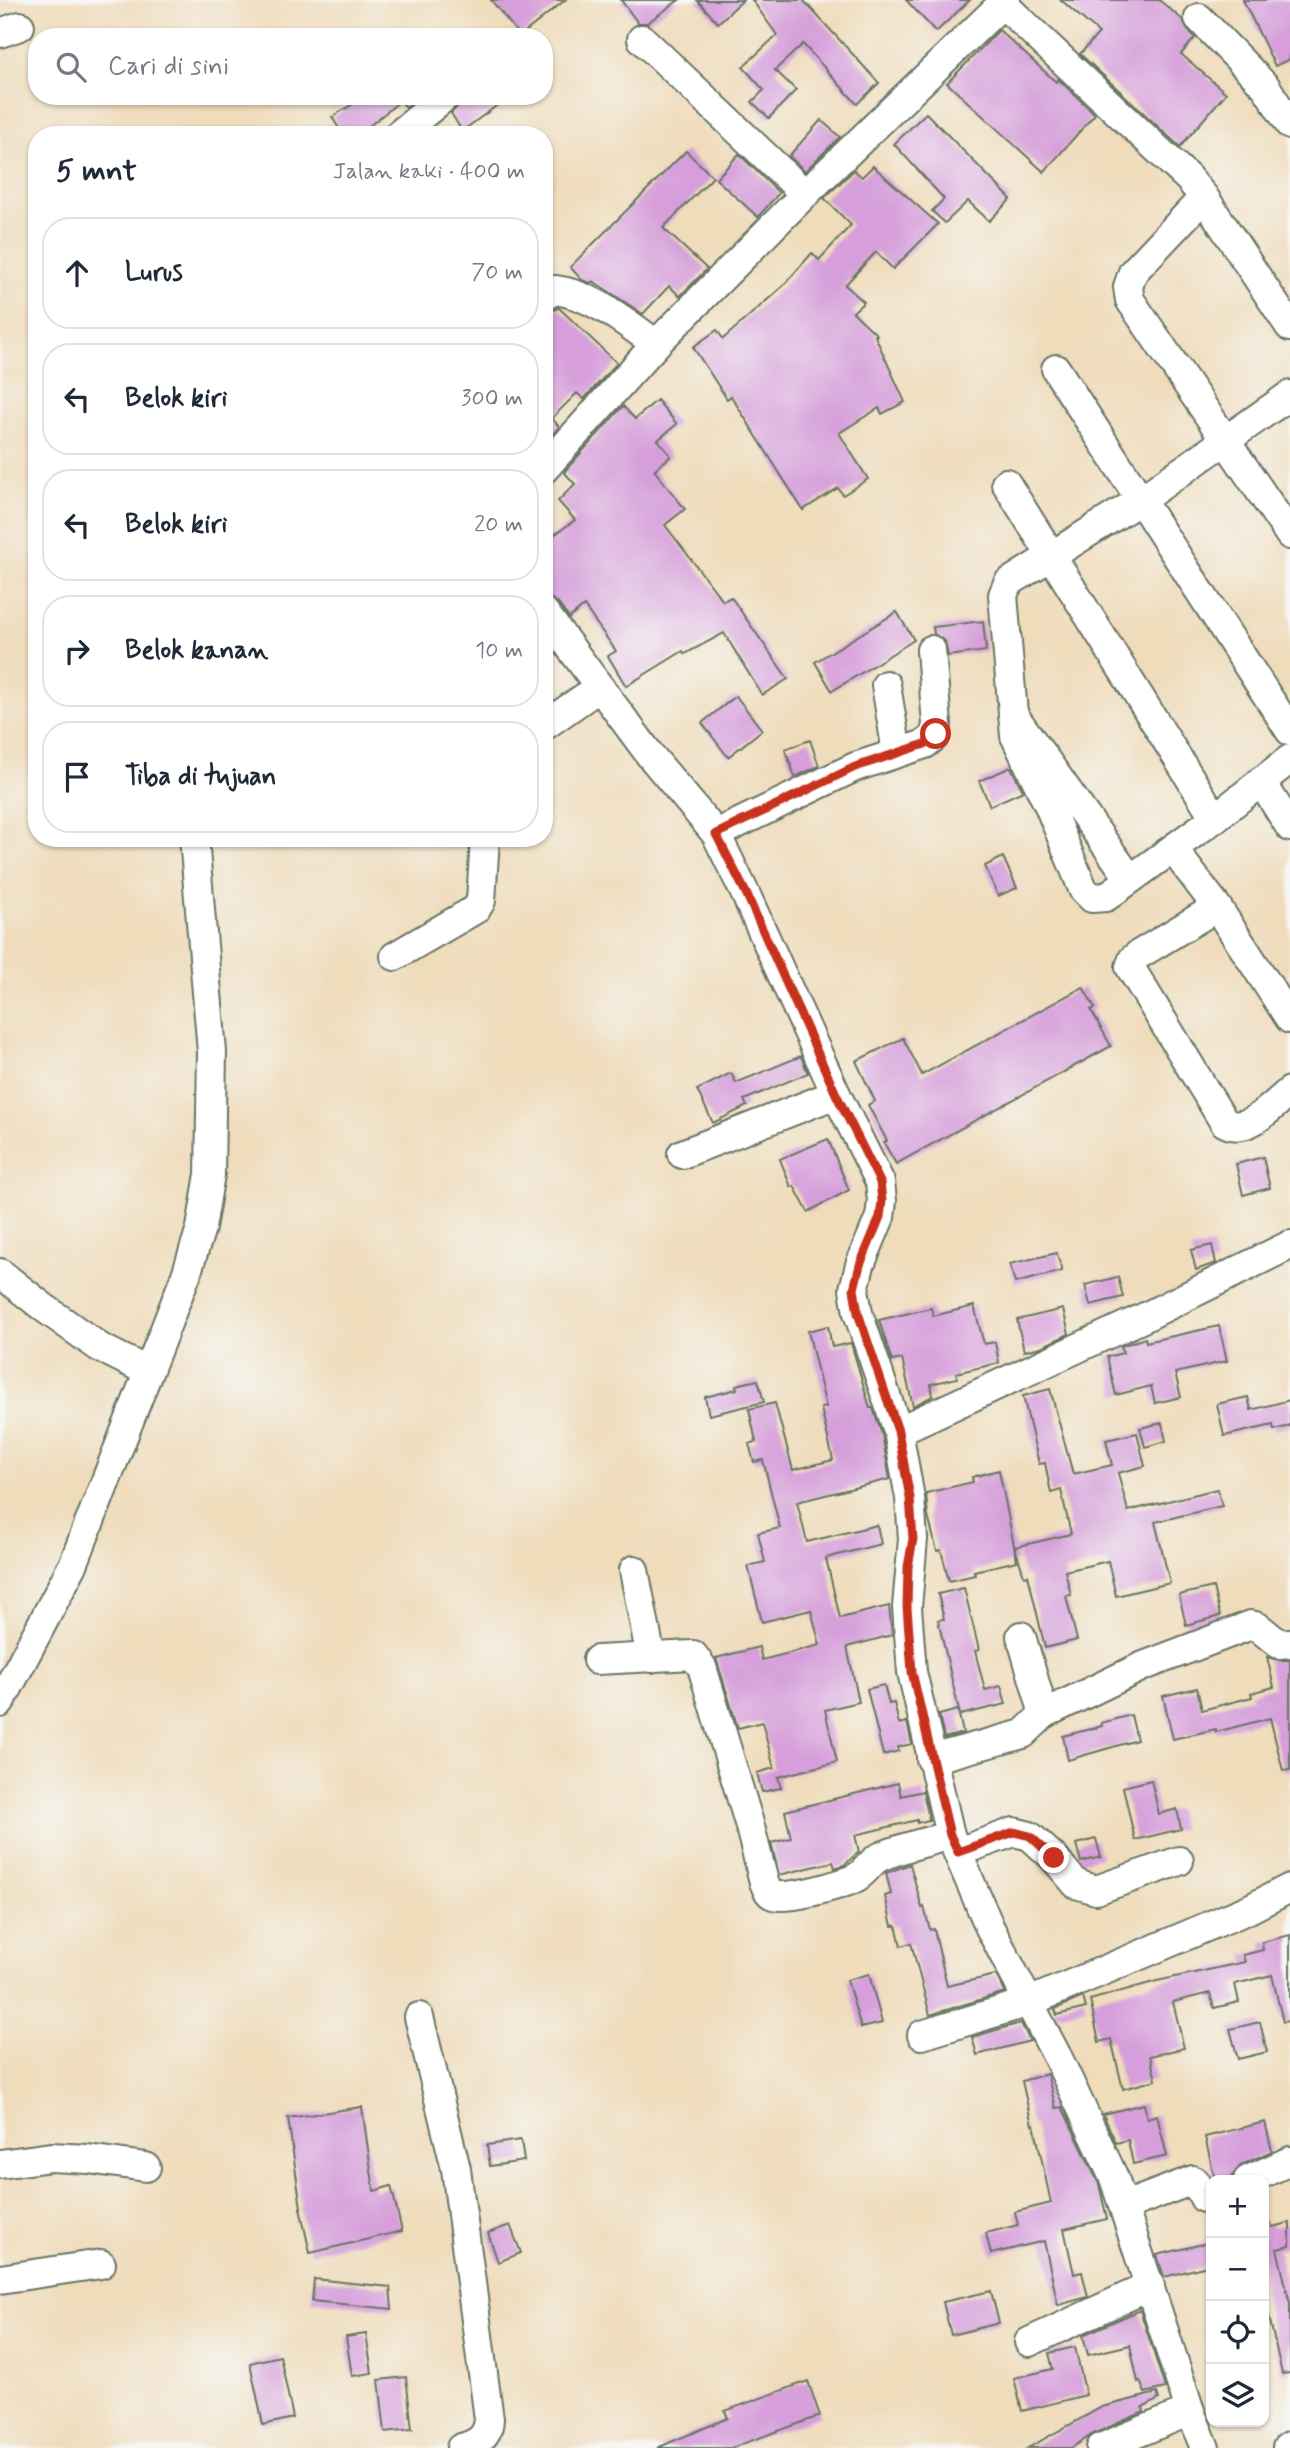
<!DOCTYPE html>
<html lang="id">
<head>
<meta charset="utf-8">
<style>
	:root { --surface:#fff; --page:#f2f2f3; --text:#1f2937; --muted:#747a83; --line:#e0e1e3 }
	body { margin:0; font-family:Mynerve,sans-serif; background:var(--page); color:var(--text) }
	.controls { position:absolute; right:21px; bottom:21px; display:grid; overflow:hidden; border-radius:14px; box-shadow:0 2px 5px #0004 }
	.controls button { width:63px; height:63px; display:grid; place-items:center; padding:0; border:0; border-bottom:2px solid var(--line); background:var(--surface); color:var(--text); font:35px sans-serif }
	.stop { position:absolute; width:21px; height:21px; margin:-16px; border:5px solid #c8321e; border-radius:50%; background:#fff }
	.stop.end { background:#c8321e; border-color:#fff; box-shadow:0 2px 7px #0008 }
	.list { margin:0; padding:0; list-style:none }
	h2 { display:flex; justify-content:space-between; align-items:center; height:91px; margin:0; padding:0 28px; font-size:30px }
	h2 small { font-size:23px; font-weight:400; color:var(--muted) }
	.list li { display:grid; grid-template-columns:46px 1fr auto; gap:21px; align-items:center; box-sizing:border-box; height:112px; margin:0 14px 14px; padding:0 14px; border:2px solid var(--line); border-radius:28px }
	.list b { display:block; font-size:26px; white-space:nowrap }
	.list em { font-size:23px; font-style:normal; color:var(--muted) }
	.icon { flex:none; width:38px; height:38px; fill:none; stroke:currentColor; stroke-width:2; stroke-linecap:round; stroke-linejoin:round }
	.map { position:relative; flex:none; width:1290px; height:2448px; overflow:hidden }
	.search { position:absolute; background:var(--surface); box-shadow:0 2px 5px #0004; left:28px; top:28px; width:525px; height:77px; display:flex; align-items:center; gap:18px; box-sizing:border-box; padding:0 24px; border-radius:28px; color:var(--muted); font-size:26px }
	.panel { position:absolute; background:var(--surface); box-shadow:0 2px 5px #0004; left:28px; top:126px; width:525px; height:721px; border-radius:28px }
	.map>svg:first-child { display:block }
</style>
</head>
<body>
<div class="map">
<svg width="1290" height="2448" viewBox="0 0 1290 2448">
	<rect width="100%" height="100%" fill="#f6f6f2"/>
	<filter id="ink" filterUnits="userSpaceOnUse"><feTurbulence type="fractalNoise" baseFrequency=".0143" numOctaves="2"/><feDisplacementMap in="SourceGraphic" scale="14" xChannelSelector="R" yChannelSelector="G"/><feConvolveMatrix kernelMatrix="1 2 1 2 8 2 1 2 1" color-interpolation-filters="sRGB"/></filter>
	<filter id="wash" filterUnits="userSpaceOnUse"><feTurbulence type="fractalNoise" baseFrequency=".00686" numOctaves="4" result="noise"/><feDisplacementMap in="SourceGraphic" scale="28" xChannelSelector="R" yChannelSelector="G"/><feGaussianBlur stdDeviation="1.57" result="paint"/><feColorMatrix in="noise" values="0 0 0 0 0 0 0 0 0 0 0 0 0 0 0 0 0 1.4 0 .05"/><feComposite in="paint" operator="in"/></filter>
	<g filter="url(#wash)">
		<rect width="100%" height="100%" fill="#efdcbb"/>
		<g id="blocks">
			<g fill="#d69eda">
				<path d="M 491,0 L 565,0 L 520,36 Z"/>
				<path d="M 621,0 L 679,0 L 647,23 L 638,23 Z"/>
				<path d="M 697,0 L 743,0 L 718,23 Z"/>
				<path d="M 752,0 L 803,0 L 879,83 L 857,104 L 803,44 L 775,70 L 796,90 L 769,118 L 752,102 L 764,90 L 743,67 L 777,35 Z"/>
				<path d="M 906,0 L 970,0 L 936,32 Z"/>
				<path d="M 1061,0 L 1159,0 L 1183,20 L 1187,29 L 1195,38 L 1181,54 L 1226,93 L 1180,147 L 1080,54 L 1099,33 Z"/>
				<path d="M 1243,0 L 1290,0 L 1290,59 L 1275,66 Z"/>
				<path d="M 999,30 L 1056,82 L 1058,79 L 1095,114 L 1044,172 L 947,83 Z"/>
				<path d="M 366,96 L 419,96 L 406,107 L 400,101 L 358,135 L 343,135 L 332,117 Z"/>
				<path d="M 462,96 L 510,96 L 462,131 L 451,113 L 461,103 Z"/>
				<path d="M 926,113 L 1011,199 L 989,221 L 968,201 L 945,223 L 932,211 L 944,199 L 894,144 Z"/>
				<path d="M 821,120 L 840,137 L 805,171 L 789,156 Z"/>
				<path d="M 686,151 L 713,177 L 663,228 L 707,269 L 680,296 L 669,286 L 643,314 L 593,281 L 591,283 L 582,280 L 570,267 Z"/>
				<path d="M 739,154 L 779,193 L 758,217 L 716,179 Z"/>
				<path d="M 873,166 L 938,224 L 893,269 L 876,252 L 845,285 L 864,302 L 853,312 L 877,335 L 875,336 L 905,402 L 882,414 L 879,408 L 839,433 L 868,479 L 843,495 L 838,488 L 803,510 L 731,396 L 727,399 L 693,347 L 717,330 L 723,339 L 783,286 L 812,253 L 819,260 L 851,225 L 824,198 L 854,170 L 862,177 Z"/>
				<path d="M 559,308 L 617,363 L 584,399 L 577,393 L 552,418 L 559,427 L 544,444 L 544,313 Z"/>
				<path d="M 657,400 L 677,424 L 658,440 L 671,456 L 654,470 L 685,509 L 665,525 L 723,601 L 731,597 L 788,679 L 762,695 L 724,633 L 685,654 L 683,651 L 626,686 L 608,656 L 616,651 L 584,606 L 569,618 L 557,602 L 544,596 L 544,542 L 575,520 L 558,501 L 575,484 L 564,472 L 623,406 L 635,419 Z"/>
				<path d="M 897,612 L 914,640 L 832,691 L 815,662 Z"/>
				<path d="M 983,621 L 986,651 L 948,656 L 945,641 L 934,634 L 933,627 Z"/>
				<path d="M 736,696 L 762,730 L 728,757 L 702,723 Z"/>
				<path d="M 810,740 L 819,766 L 795,777 L 785,749 Z"/>
				<path d="M 1011,767 L 1023,791 L 990,806 L 979,781 Z"/>
				<path d="M 1003,857 L 1017,888 L 998,896 L 985,866 Z"/>
				<path d="M 1083,987 L 1095,1008 L 1091,1010 L 1111,1046 L 896,1164 L 884,1143 L 887,1141 L 868,1105 L 875,1101 L 856,1061 L 903,1038 L 922,1075 Z"/>
				<path d="M 801,1056 L 808,1073 L 744,1100 L 747,1106 L 713,1123 L 697,1090 L 731,1073 L 736,1083 Z"/>
				<path d="M 828,1139 L 849,1190 L 808,1212 L 794,1186 L 791,1187 L 780,1159 Z"/>
				<path d="M 1263,1157 L 1270,1188 L 1243,1195 L 1236,1164 Z"/>
				<path d="M 1212,1245 L 1216,1263 L 1196,1270 L 1191,1250 Z"/>
				<path d="M 1057,1253 L 1062,1271 L 1015,1283 L 1010,1264 Z"/>
				<path d="M 1118,1277 L 1123,1297 L 1090,1305 L 1085,1285 Z"/>
				<path d="M 974,1306 L 984,1344 L 995,1342 L 999,1363 L 956,1373 L 957,1378 L 931,1384 L 933,1396 L 913,1406 L 902,1359 L 892,1361 L 879,1320 L 931,1308 L 933,1316 Z"/>
				<path d="M 1063,1309 L 1069,1334 L 1041,1347 L 1024,1351 L 1017,1320 Z"/>
				<path d="M 828,1326 L 832,1347 L 851,1343 L 870,1408 L 873,1408 L 882,1435 L 890,1479 L 797,1502 L 807,1542 L 877,1525 L 881,1544 L 826,1558 L 840,1618 L 889,1606 L 892,1635 L 847,1647 L 859,1702 L 825,1710 L 837,1762 L 778,1777 L 781,1788 L 762,1792 L 757,1773 L 774,1768 L 762,1722 L 738,1728 L 716,1658 L 759,1647 L 762,1660 L 820,1645 L 811,1610 L 762,1622 L 748,1566 L 765,1562 L 758,1533 L 780,1528 L 763,1460 L 754,1462 L 749,1444 L 756,1442 L 749,1409 L 775,1403 L 793,1470 L 833,1460 L 821,1408 L 826,1407 L 808,1331 Z"/>
				<path d="M 1219,1326 L 1227,1361 L 1175,1373 L 1181,1397 L 1155,1403 L 1151,1386 L 1116,1395 L 1107,1357 L 1123,1353 L 1121,1346 L 1145,1338 L 1146,1342 Z"/>
				<path d="M 758,1380 L 764,1402 L 709,1415 L 705,1397 L 737,1389 L 736,1385 Z"/>
				<path d="M 1050,1389 L 1073,1474 L 1112,1465 L 1106,1440 L 1137,1433 L 1145,1466 L 1118,1473 L 1128,1511 L 1217,1489 L 1222,1506 L 1155,1522 L 1170,1583 L 1116,1596 L 1108,1561 L 1065,1571 L 1071,1595 L 1066,1596 L 1077,1640 L 1045,1648 L 1028,1575 L 1024,1576 L 1015,1547 L 1071,1534 L 1061,1490 L 1051,1493 L 1045,1463 L 1039,1464 L 1023,1396 Z"/>
				<path d="M 1248,1397 L 1251,1410 L 1290,1400 L 1290,1426 L 1274,1430 L 1273,1425 L 1224,1436 L 1217,1404 Z"/>
				<path d="M 1162,1423 L 1166,1441 L 1145,1447 L 1140,1428 Z"/>
				<path d="M 999,1470 L 1017,1561 L 974,1571 L 975,1575 L 949,1581 L 941,1550 L 937,1551 L 928,1516 L 926,1493 L 973,1482 L 972,1477 Z"/>
				<path d="M 1213,1587 L 1220,1616 L 1186,1625 L 1179,1595 Z"/>
				<path d="M 964,1588 L 979,1650 L 975,1651 L 985,1690 L 1001,1686 L 1006,1704 L 960,1715 L 938,1620 L 944,1619 L 938,1594 Z"/>
				<path d="M 1267,1657 L 1280,1660 L 1290,1660 L 1290,1770 L 1283,1771 L 1270,1718 L 1216,1732 L 1216,1729 L 1173,1739 L 1163,1696 L 1197,1688 L 1202,1710 L 1252,1697 L 1251,1693 L 1274,1687 Z"/>
				<path d="M 884,1685 L 889,1704 L 894,1703 L 899,1724 L 907,1722 L 912,1744 L 898,1747 L 899,1751 L 883,1755 L 867,1689 Z"/>
				<path d="M 958,1710 L 963,1733 L 944,1738 L 939,1715 Z"/>
				<path d="M 1131,1715 L 1137,1740 L 1068,1760 L 1063,1736 L 1102,1726 L 1101,1723 Z"/>
				<path d="M 1151,1780 L 1159,1814 L 1177,1809 L 1181,1829 L 1135,1840 L 1123,1787 Z"/>
				<path d="M 898,1783 L 901,1796 L 923,1791 L 929,1820 L 917,1823 L 917,1820 L 855,1835 L 859,1852 L 844,1865 L 835,1868 L 833,1862 L 779,1875 L 771,1843 L 791,1838 L 785,1811 Z"/>
				<path d="M 1096,1839 L 1101,1857 L 1081,1862 L 1076,1844 Z"/>
				<path d="M 910,1864 L 922,1908 L 924,1907 L 930,1930 L 934,1929 L 947,1986 L 996,1975 L 1005,1992 L 930,2015 L 911,1943 L 901,1946 L 896,1925 L 892,1926 L 885,1896 L 891,1894 L 886,1873 Z"/>
				<path d="M 1290,1935 L 1290,2021 L 1283,2022 L 1272,1975 L 1235,1984 L 1239,2002 L 1214,2008 L 1210,1993 L 1173,2002 L 1184,2048 L 1150,2056 L 1156,2080 L 1123,2089 L 1111,2039 L 1099,2042 L 1090,2000 L 1157,1981 L 1245,1962 L 1243,1955 L 1263,1950 L 1262,1942 Z"/>
				<path d="M 869,1974 L 882,2023 L 861,2028 L 847,1980 Z"/>
				<path d="M 1083,1997 L 1086,2008 L 1057,2015 L 1055,2009 Z"/>
				<path d="M 1260,2022 L 1267,2052 L 1238,2059 L 1230,2029 Z"/>
				<path d="M 1021,2023 L 1030,2041 L 977,2055 L 972,2037 Z"/>
				<path d="M 1047,2074 L 1056,2108 L 1062,2107 L 1099,2184 L 1107,2219 L 1064,2229 L 1074,2274 L 1082,2272 L 1088,2297 L 1058,2305 L 1044,2241 L 991,2254 L 986,2233 L 1018,2225 L 1015,2212 L 1051,2203 L 1034,2124 L 1032,2125 L 1022,2081 Z"/>
				<path d="M 1144,2104 L 1147,2118 L 1157,2115 L 1167,2156 L 1133,2164 L 1128,2140 L 1116,2143 L 1103,2114 Z"/>
				<path d="M 362,2107 L 374,2191 L 391,2186 L 402,2231 L 310,2253 L 300,2208 L 301,2208 L 288,2118 Z"/>
				<path d="M 1265,2122 L 1272,2151 L 1241,2165 L 1232,2177 L 1215,2180 L 1205,2137 Z"/>
				<path d="M 521,2140 L 524,2161 L 490,2166 L 487,2145 Z"/>
				<path d="M 1271,2223 L 1272,2227 L 1290,2223 L 1290,2246 L 1277,2249 L 1290,2303 L 1290,2373 L 1282,2374 L 1264,2294 L 1264,2224 Z"/>
				<path d="M 510,2225 L 521,2253 L 498,2262 L 488,2233 Z"/>
				<path d="M 1211,2242 L 1211,2265 L 1164,2277 L 1157,2255 Z"/>
				<path d="M 314,2279 L 390,2287 L 392,2309 L 312,2301 Z"/>
				<path d="M 991,2291 L 999,2323 L 951,2335 L 943,2302 Z"/>
				<path d="M 1140,2310 L 1165,2388 L 1145,2393 L 1140,2381 L 1138,2382 L 1130,2345 L 1088,2355 L 1083,2335 Z"/>
				<path d="M 366,2334 L 372,2373 L 352,2376 L 346,2337 Z"/>
				<path d="M 1075,2347 L 1086,2395 L 1022,2411 L 1014,2378 L 1053,2369 L 1049,2353 Z"/>
				<path d="M 280,2356 L 293,2418 L 263,2425 L 250,2363 Z"/>
				<path d="M 406,2377 L 412,2429 L 385,2432 L 379,2380 Z"/>
				<path d="M 808,2381 L 820,2416 L 731,2448 L 657,2448 L 728,2418 L 725,2411 Z"/>
				<path d="M 1157,2393 L 1159,2399 L 1143,2408 L 1144,2412 L 1095,2433 L 1071,2448 L 1028,2448 L 1102,2407 Z"/>
			</g>
		</g>
	</g>
	<g filter="url(#ink)">
		<use href="#blocks" fill-opacity="0" stroke="#687563" stroke-width="2"/>
		<g fill="none" stroke-linecap="round" stroke-linejoin="round">
			<defs>
				<g id="minor">
					<path d="M 1003,4 L 1188,178 L 1204,197 L 1290,327"/>
					<path d="M 1199,18 L 1266,87 L 1290,125"/>
					<path d="M 0,33 L 20,26"/>
					<path d="M 642,39 L 805,194"/>
					<path d="M 398,135 L 446,96"/>
					<path d="M 1204,197 L 1133,272 L 1128,287 L 1130,300 L 1290,535"/>
					<path d="M 544,296 L 555,290 C 591,294 627,323 656,344"/>
					<path d="M 1056,369 L 1290,731"/>
					<path d="M 544,469 L 656,344 L 805,194 L 1006,0"/>
					<path d="M 1006,483 L 1215,818"/>
					<path d="M 544,612 L 650,755 L 716,834 L 745,893 L 836,1094 L 880,1182 L 882,1201 L 880,1217 L 860,1265 L 854,1289 L 858,1313 L 898,1431 L 910,1498 L 913,1539 L 907,1607 L 912,1672 L 950,1835 L 990,1928 L 1059,2060 L 1114,2178 L 1190,2411 L 1205,2448"/>
					<path d="M 886,685 L 897,753"/>
					<path d="M 1013,714 L 1003,595 L 1008,583 L 1142,499 L 1290,395"/>
					<path d="M 544,726 L 598,688"/>
					<path d="M 1261,781 L 1290,827"/>
					<path d="M 716,834 L 855,767 L 925,744 L 934,737 L 937,725 L 931,650"/>
					<path d="M 1173,849 L 1217,907 L 1290,1019"/>
					<path d="M 1130,879 L 1013,714 L 1015,736 L 1049,806 L 1083,889 L 1092,898 L 1106,897 L 1215,818 L 1290,759"/>
					<path d="M 1217,907 L 1138,955 L 1133,959 L 1130,967 L 1224,1122 C 1247,1136 1273,1105 1290,1091"/>
					<path d="M 395,956 L 476,909 L 481,901 L 485,838"/>
					<path d="M 682,1154 L 836,1094"/>
					<path d="M 0,1273 L 43,1307 L 99,1347 L 147,1371"/>
					<path d="M 898,1431 L 1145,1317 L 1290,1245"/>
					<path d="M 634,1570 L 651,1658"/>
					<path d="M 1021,1636 L 1044,1714"/>
					<path d="M 597,1660 L 693,1655 L 702,1667 L 749,1823 L 764,1882 C 766,1887 768,1893 773,1895 C 784,1901 846,1884 857,1877 C 867,1871 871,1860 882,1856 C 903,1847 928,1842 950,1835"/>
					<path d="M 0,1703 L 73,1565 L 186,1275 L 201,1228 L 210,1174 L 212,1052 L 194,838"/>
					<path d="M 931,1759 L 1023,1734 L 1044,1714 L 1073,1700 L 1141,1667 L 1251,1625 L 1258,1627 L 1279,1644 L 1290,1643"/>
					<path d="M 958,1852 L 1014,1832 L 1030,1836 L 1054,1858 L 1076,1884 L 1096,1890 L 1179,1861"/>
					<path d="M 419,2017 L 456,2169 L 489,2419 C 488,2437 477,2444 461,2448"/>
					<path d="M 922,2035 L 1029,2002 L 1249,1909 L 1290,1888"/>
					<path d="M 0,2164 L 51,2157 L 88,2159 L 146,2167"/>
					<path d="M 1248,2180 L 1290,2161"/>
					<path d="M 1125,2206 L 1193,2180 L 1196,2182 L 1204,2198 L 1211,2198"/>
					<path d="M 0,2279 L 101,2264"/>
					<path d="M 1029,2342 L 1150,2286"/>
					<path d="M 1101,2448 L 1190,2411"/>
					<path d="M 1287,2448 L 1290,2446"/>
				</g>
			</defs>
			<use href="#minor" stroke="#687563" stroke-width="32"/>
			<use href="#minor" stroke="#fff" stroke-width="28"/>
		</g>
	</g>
	<g fill="none" stroke-linecap="round" stroke-linejoin="round" filter="url(#ink)">
		<path stroke="#c8321e" stroke-width="9" d="M 936,734 L 925,744 L 855,767 L 716,834 L 746,893 L 836,1094 L 880,1182 L 882,1201 L 880,1217 L 860,1265 L 854,1289 L 858,1313 L 898,1431 L 910,1498 L 913,1539 L 908,1567 L 907,1607 L 912,1672 L 950,1835 L 958,1852 L 1014,1832 L 1030,1836 L 1054,1858"/>
	</g>
</svg>
<div class="controls">
<button>+</button>
<button>−</button>
<button><svg class="icon" aria-label="locate" viewBox="0 0 24 24"><circle cx="12" cy="12" r="6"/><path d="M12 2v4M12 18v4M2 12h4M18 12h4"/></svg></button>
<button><svg class="icon" aria-label="layers" viewBox="0 0 24 24"><path d="M12 4l9 5-9 5-9-5zM3 14l9 5 9-5"/></svg></button>
</div>
<div class="stop" style="left:936px;top:734px"></div>
<div class="stop end" style="left:1054px;top:1858px"></div>
<div class="search"><svg class="icon" aria-label="search" viewBox="0 0 24 24"><circle cx="10" cy="10" r="6"/><path d="M15 15l6 6"/></svg>Cari di sini</div>
<section class="panel">
<h2>5 mnt<small>Jalan kaki · 400 m</small></h2>
<ul class="list">
<li><svg class="icon" aria-label="ahead" viewBox="0 0 24 24"><path d="M12 20V5M6 11l6-6 6 6"/></svg><div><b>Lurus</b></div><em>70 m</em></li>
<li><svg class="icon" aria-label="left" viewBox="0 0 24 24"><path d="M17 20v-9H6M10 6l-5 5 5 5"/></svg><div><b>Belok kiri</b></div><em>300 m</em></li>
<li><svg class="icon" aria-label="left" viewBox="0 0 24 24"><path d="M17 20v-9H6M10 6l-5 5 5 5"/></svg><div><b>Belok kiri</b></div><em>20 m</em></li>
<li><svg class="icon" aria-label="right" viewBox="0 0 24 24"><path d="M7 20v-9h11M14 6l5 5-5 5"/></svg><div><b>Belok kanan</b></div><em>10 m</em></li>
<li><svg class="icon" aria-label="arrive" viewBox="0 0 24 24"><path d="M6 21V4h12l-3 4 3 4H6"/></svg><div><b>Tiba di tujuan</b></div></li>
</ul>
</section>
</div>
</body>
</html>
